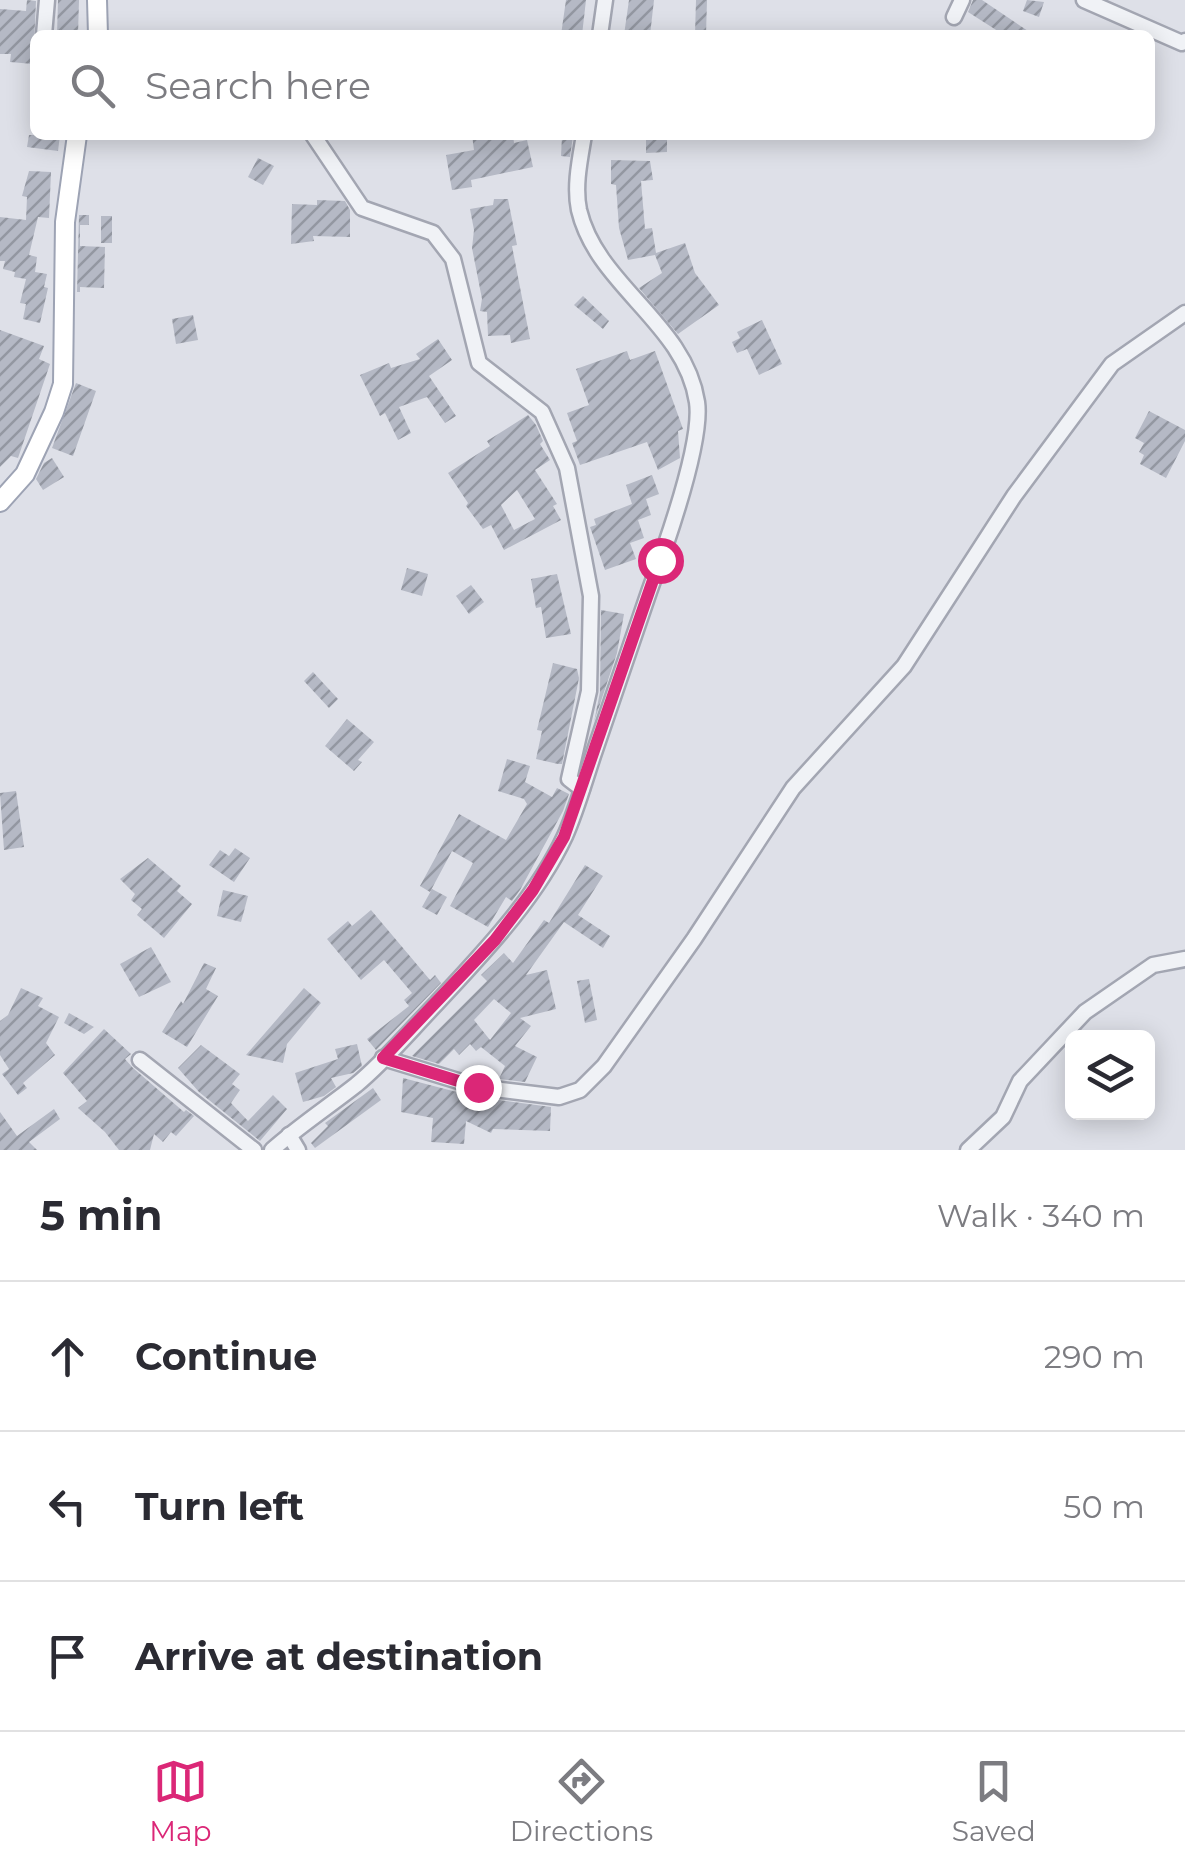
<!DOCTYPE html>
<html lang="en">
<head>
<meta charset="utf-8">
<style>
	:root { --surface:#fff; --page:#f2f2f3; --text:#2b2b33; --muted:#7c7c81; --line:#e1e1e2; --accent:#db2777 }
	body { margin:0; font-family:Montserrat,sans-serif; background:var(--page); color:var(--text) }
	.controls { position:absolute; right:30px; bottom:30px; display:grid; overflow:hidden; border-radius:15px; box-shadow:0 5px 25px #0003 }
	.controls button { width:90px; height:90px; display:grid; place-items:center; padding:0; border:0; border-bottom:2px solid var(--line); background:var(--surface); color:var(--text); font:50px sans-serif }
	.stop { position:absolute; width:30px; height:30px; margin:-22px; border:8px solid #db2777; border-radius:50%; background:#fff }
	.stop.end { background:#db2777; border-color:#fff; box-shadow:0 2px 10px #0008 }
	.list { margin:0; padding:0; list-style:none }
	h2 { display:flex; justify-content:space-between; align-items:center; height:130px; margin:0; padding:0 40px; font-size:42px }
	h2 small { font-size:32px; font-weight:400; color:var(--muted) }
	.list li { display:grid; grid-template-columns:65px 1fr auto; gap:30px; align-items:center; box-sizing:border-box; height:150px; padding:0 40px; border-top:2px solid var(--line) }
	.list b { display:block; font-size:38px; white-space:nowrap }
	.list em { font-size:32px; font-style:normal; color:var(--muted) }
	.icon { flex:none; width:55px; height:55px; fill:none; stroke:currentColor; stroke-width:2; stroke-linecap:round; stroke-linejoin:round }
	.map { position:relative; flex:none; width:1185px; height:1150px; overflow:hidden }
	.search { position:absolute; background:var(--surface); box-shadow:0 5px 25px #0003; left:30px; right:30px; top:30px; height:110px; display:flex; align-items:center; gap:25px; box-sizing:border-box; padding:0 35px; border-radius:15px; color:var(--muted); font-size:38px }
	.sheet { height:580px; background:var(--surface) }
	nav { display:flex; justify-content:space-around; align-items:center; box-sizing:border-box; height:140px; border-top:2px solid var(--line); background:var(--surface); font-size:28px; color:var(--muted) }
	nav a { display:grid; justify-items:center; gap:5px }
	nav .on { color:var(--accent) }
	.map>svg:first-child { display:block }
</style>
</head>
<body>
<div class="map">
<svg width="1185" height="1150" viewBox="0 0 1185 1150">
	<defs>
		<pattern id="building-hatch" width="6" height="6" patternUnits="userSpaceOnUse" patternTransform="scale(2.5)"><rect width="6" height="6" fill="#b5b9c5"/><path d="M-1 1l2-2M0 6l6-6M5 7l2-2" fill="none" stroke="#9397a1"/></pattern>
	</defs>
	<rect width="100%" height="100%" fill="#dee0e8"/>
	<g fill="url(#building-hatch)" fill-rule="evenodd">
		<path d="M 27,0 L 36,1 L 33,64 L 10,62 L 11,54 L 0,54 L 0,9 L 26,11 Z"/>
		<path d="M 58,0 L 79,0 L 78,35 L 57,35 Z"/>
		<path d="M 566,0 L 586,0 L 582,35 L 561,35 Z"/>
		<path d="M 629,0 L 654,0 L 650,35 L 624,35 Z"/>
		<path d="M 696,0 L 707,0 L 706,35 L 695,35 Z"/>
		<path d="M 973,0 L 982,0 L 1034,35 L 1004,35 L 968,12 Z"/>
		<path d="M 1027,0 L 1044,2 L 1039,17 L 1023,11 Z"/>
		<path d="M 29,135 L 60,135 L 58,151 L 27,147 Z"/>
		<path d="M 472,135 L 513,135 L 514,143 L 527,140 L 533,167 L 471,180 L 472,187 L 452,190 L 446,155 L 474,150 Z"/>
		<path d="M 646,135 L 667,135 L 667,152 L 646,153 Z"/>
		<path d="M 562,136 L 573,136 L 570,157 L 561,156 Z"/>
		<path d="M 258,158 L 274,166 L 263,185 L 248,177 Z"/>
		<path d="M 611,160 L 650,161 L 653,180 L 641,181 L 645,229 L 652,228 L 656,253 L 685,243 L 695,273 L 719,305 L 678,334 L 639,288 L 662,273 L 655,255 L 628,260 L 619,228 L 616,185 L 611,184 Z"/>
		<path d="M 29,171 L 51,172 L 49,218 L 38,217 L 29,255 L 37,257 L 35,272 L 47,274 L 44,287 L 48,288 L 40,323 L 23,319 L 26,304 L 20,303 L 26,279 L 14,277 L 15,272 L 3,269 L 5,261 L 0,261 L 0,217 L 26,220 L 27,197 L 22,196 Z"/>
		<path d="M 494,199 L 508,199 L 517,245 L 512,246 L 530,339 L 511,343 L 510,335 L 488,336 L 487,312 L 480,311 L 482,299 L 472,248 L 474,230 L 470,209 L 493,205 Z"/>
		<path d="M 317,200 L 345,201 L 350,210 L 350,237 L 313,236 L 314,241 L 291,244 L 292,204 L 317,205 Z"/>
		<path d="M 79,215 L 89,215 L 89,225 L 80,225 L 80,246 L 105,247 L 104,288 L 80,287 L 80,292 L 77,292 Z"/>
		<rect x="101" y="216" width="11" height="27"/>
		<path d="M 583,296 L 609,321 L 603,329 L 574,305 Z"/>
		<path d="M 193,315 L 198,340 L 176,344 L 172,319 Z"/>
		<path d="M 762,320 L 782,364 L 759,375 L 747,349 L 737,353 L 732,342 L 740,338 L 737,332 Z"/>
		<path d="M 0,330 L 44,346 L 39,359 L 50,364 L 18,458 L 11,456 L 0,467 Z"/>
		<path d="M 438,339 L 452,360 L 429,376 L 456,416 L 445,423 L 427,397 L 399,407 L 411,433 L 398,440 L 385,413 L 380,416 L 360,375 L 389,363 L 391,368 L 420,359 L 416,354 Z"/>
		<path d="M 627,351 L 630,360 L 655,351 L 683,429 L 678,431 L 680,458 L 658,470 L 647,442 L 580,465 L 572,443 L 577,441 L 567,413 L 589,405 L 576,369 Z"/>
		<path d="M 76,383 L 96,391 L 73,456 L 52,448 Z"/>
		<path d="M 1149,411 L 1185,430 L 1185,441 L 1166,478 L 1140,464 L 1144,455 L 1139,452 L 1144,443 L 1135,438 Z"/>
		<path d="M 528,415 L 536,425 L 543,441 L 540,444 L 550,460 L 535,470 L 557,504 L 553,506 L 561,520 L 504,550 L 491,525 L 483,529 L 466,506 L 468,503 L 448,473 L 490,446 L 487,441 ZM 517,490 L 535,519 L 514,530 L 501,505 Z"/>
		<path d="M 52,458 L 64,477 L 43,490 L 36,479 L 44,463 Z"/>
		<path d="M 652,475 L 659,494 L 646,499 L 651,515 L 638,520 L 644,538 L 630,543 L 636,559 L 605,570 L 590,527 L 596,525 L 594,519 L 632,504 L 626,485 Z"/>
		<path d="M 407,568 L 428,574 L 422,596 L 401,590 Z"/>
		<path d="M 557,574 L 571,634 L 546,638 L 541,607 L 536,608 L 531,579 Z"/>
		<path d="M 471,585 L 484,602 L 469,614 L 456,596 Z"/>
		<path d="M 601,610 L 624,614 L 617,653 L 594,722 L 600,692 Z"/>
		<path d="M 553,663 L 577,669 L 579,678 L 562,764 L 558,764 L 536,759 L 542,731 L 537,730 Z"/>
		<path d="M 313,672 L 338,699 L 329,708 L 304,681 Z"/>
		<path d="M 347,719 L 374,742 L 358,760 L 362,762 L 354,771 L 325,746 Z"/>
		<path d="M 507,759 L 530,766 L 525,782 L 552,797 L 557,788 L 569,794 L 563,811 L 520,890 L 512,901 L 506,897 L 488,927 L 450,906 L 473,863 L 452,851 L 430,892 L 420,886 L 459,814 L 506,840 L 527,804 L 524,799 L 498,791 Z"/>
		<path d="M 16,791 L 24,847 L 4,850 L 0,793 Z"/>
		<path d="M 235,848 L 250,858 L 234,882 L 209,865 L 220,850 L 229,856 Z"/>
		<path d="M 148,858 L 181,886 L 177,891 L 192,904 L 164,938 L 137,915 L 142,909 L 131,900 L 135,894 L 120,879 Z"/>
		<path d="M 585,865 L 603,876 L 578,915 L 610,936 L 603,948 L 564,922 L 526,975 L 547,970 L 556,1009 L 520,1018 L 531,1026 L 515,1046 L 537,1057 L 525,1082 L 499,1079 L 505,1066 L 481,1047 L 476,1051 L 470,1044 L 459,1055 L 454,1049 L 439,1064 L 412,1056 L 487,981 L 481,975 L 504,953 L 513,963 L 544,920 L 549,923 ZM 494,999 L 511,1013 L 490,1040 L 474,1020 Z"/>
		<path d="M 432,889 L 447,897 L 437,915 L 422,907 Z"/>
		<path d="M 223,890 L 248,896 L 241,922 L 217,916 Z"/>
		<path d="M 371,910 L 430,980 L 435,975 L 441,983 L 376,1050 L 367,1039 L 409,1006 L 404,1000 L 412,993 L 384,960 L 361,980 L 327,939 L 348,921 L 352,926 Z"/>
		<path d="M 151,947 L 171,982 L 139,997 L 120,964 Z"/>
		<path d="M 204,963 L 216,968 L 206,989 L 218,996 L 187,1047 L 162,1032 L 181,1001 L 183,1004 Z"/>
		<path d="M 589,979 L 597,1020 L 585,1023 L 577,981 Z"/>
		<path d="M 21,988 L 43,998 L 38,1006 L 59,1017 L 46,1043 L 55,1055 L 23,1083 L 27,1088 L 18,1095 L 2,1074 L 9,1069 L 0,1055 L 0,1021 L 8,1015 Z"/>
		<path d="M 304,988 L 321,1003 L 287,1044 L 283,1063 L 246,1055 Z"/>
		<path d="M 69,1013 L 94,1027 L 84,1034 L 64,1023 Z"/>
		<path d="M 104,1029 L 131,1054 L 125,1059 L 133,1068 L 184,1112 L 186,1110 L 194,1116 L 176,1136 L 171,1132 L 163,1142 L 154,1134 L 150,1150 L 119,1150 L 105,1132 L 78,1108 L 87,1101 L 63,1073 Z"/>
		<path d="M 357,1044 L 362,1066 L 353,1073 L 331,1078 L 336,1087 L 324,1096 L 303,1102 L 295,1073 L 338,1059 L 335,1049 Z"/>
		<path d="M 201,1045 L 240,1074 L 232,1084 L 240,1090 L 231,1103 L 248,1121 L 273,1095 L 287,1109 L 260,1141 L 199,1092 L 178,1068 Z"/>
		<path d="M 403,1078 L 468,1095 L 487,1107 L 491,1099 L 551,1107 L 550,1131 L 493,1129 L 491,1133 L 466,1121 L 464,1144 L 431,1142 L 433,1118 L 401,1112 Z"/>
		<path d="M 373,1088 L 381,1100 L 315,1148 L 311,1143 L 328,1126 L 325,1123 Z"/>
		<path d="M 54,1109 L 60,1119 L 29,1142 L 37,1150 L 0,1150 L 0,1112 L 17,1136 Z"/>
	</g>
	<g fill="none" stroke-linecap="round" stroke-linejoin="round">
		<defs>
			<g id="minor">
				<path d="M 1084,0 L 1182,43 L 1185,41"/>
				<path d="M 954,17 L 962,0"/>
				<path d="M 44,35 L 47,0"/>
				<path d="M 600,35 L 605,0"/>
				<path d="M 313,135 L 362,208 L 433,233 L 453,259 L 479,363 L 542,412 L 567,468 L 591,596 L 589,691 L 569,779 L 582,789"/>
				<path d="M 383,1058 L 478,1087 L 559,1097 L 580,1090 L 604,1066 L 694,939 L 793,788 L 904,666 L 1014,496 L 1112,364 L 1185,313"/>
				<path d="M 140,1060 L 254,1150"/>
				<path d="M 289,1135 L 298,1150"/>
				<path d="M 272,1150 C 299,1126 328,1107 356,1085 C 385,1061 410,1031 436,1004 C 483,953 535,900 565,836 C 577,809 585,779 595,750 C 613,698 631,645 649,592 C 664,551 703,442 697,402 C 685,323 597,286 579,210 C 574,186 580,159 584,135"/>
				<path d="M 968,1150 L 1003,1117 L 1020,1081 L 1085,1012 L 1153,965 L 1185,959"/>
			</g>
			<g id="major">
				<path d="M 97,0 L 98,35"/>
				<path d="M 0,502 L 25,474 L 54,412 L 63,384 L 65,222 L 77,135"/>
			</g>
		</defs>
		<use href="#minor" stroke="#a3a6b2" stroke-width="19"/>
		<use href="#major" stroke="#9da3b4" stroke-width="22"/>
		<use href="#minor" stroke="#f0f2f6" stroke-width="14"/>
		<use href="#major" stroke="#fff" stroke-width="18"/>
	</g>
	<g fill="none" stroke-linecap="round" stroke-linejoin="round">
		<path stroke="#db2777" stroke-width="12" d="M 478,1087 L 383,1058 L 495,940 L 533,890 L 564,837 L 660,560"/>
	</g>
</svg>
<div class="controls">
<button><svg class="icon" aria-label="layers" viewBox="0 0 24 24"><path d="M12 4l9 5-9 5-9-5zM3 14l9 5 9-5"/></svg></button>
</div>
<div class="stop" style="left:660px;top:560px"></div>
<div class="stop end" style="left:478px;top:1087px"></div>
<div class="search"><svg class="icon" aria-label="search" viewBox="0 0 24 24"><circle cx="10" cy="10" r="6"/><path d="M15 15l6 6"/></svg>Search here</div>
</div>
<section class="sheet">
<h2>5 min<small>Walk · 340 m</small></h2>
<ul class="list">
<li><svg class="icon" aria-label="ahead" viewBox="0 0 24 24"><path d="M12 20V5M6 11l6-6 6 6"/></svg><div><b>Continue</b></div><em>290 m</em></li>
<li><svg class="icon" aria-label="left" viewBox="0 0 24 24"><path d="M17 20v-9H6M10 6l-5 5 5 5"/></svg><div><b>Turn left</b></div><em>50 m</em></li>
<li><svg class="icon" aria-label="arrive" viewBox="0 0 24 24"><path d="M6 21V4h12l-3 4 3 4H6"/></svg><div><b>Arrive at destination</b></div></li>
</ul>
</section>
<nav>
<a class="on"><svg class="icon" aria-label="map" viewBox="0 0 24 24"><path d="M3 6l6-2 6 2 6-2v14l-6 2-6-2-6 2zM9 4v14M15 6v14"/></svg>Map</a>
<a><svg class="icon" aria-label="directions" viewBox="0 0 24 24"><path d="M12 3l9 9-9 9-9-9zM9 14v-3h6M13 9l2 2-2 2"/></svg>Directions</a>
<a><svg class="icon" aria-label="saved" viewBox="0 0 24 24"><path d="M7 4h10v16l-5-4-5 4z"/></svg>Saved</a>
</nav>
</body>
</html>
